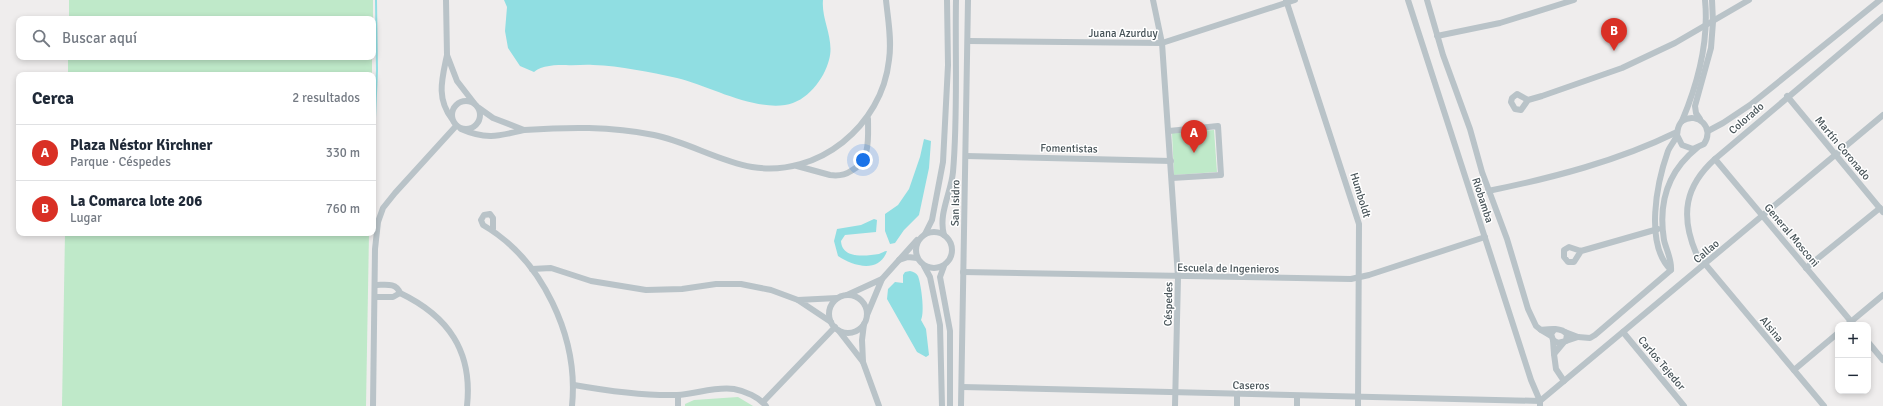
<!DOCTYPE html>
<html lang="es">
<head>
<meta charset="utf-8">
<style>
	:root { --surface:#fff; --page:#f6f6f7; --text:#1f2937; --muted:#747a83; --line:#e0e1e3; --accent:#d93025 }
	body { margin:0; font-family:Signika,sans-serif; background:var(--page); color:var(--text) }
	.controls { position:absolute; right:12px; bottom:12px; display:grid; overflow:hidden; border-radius:8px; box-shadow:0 2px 6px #0003 }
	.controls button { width:36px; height:36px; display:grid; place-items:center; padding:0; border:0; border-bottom:1px solid var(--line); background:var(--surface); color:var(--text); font:20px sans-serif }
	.you { position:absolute; left:863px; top:160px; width:14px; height:14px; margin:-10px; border:3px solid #fff; border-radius:50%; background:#1a73e8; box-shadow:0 0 0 6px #1a73e833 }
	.badge { display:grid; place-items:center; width:26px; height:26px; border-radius:50%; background:var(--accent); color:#fff; font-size:13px; font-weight:700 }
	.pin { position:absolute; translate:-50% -33px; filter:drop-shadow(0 1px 2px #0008) }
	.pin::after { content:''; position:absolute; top:21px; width:14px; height:12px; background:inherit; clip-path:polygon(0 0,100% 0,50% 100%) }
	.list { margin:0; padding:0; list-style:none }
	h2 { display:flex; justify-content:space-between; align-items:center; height:52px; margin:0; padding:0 16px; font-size:17px }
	h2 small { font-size:13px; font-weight:400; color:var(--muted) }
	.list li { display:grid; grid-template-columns:26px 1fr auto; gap:12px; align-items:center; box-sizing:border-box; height:56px; padding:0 16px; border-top:1px solid var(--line) }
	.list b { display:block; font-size:15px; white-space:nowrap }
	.list p { margin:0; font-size:13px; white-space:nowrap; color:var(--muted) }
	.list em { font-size:13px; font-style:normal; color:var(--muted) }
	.icon { flex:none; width:22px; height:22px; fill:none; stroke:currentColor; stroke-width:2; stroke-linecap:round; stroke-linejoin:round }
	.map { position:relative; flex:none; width:1883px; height:406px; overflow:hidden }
	.search { position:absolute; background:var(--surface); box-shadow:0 2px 6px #0003; left:16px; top:16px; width:360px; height:44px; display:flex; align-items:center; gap:10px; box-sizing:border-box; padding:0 14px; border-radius:8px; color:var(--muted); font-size:15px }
	.panel { position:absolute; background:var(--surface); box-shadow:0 2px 6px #0003; left:16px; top:72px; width:360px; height:164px; border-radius:8px }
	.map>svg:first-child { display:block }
</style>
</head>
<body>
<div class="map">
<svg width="1883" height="406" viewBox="0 0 1883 406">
	<rect width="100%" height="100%" fill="#efeded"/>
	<g fill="#bfe9c9">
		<rect x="69" y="0" width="304" height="19"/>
		<rect x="68" y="57" width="304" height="18"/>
		<path d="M 1214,130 L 1217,172 L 1174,175 L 1172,133 Z"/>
		<path d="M 65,233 L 369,233 L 366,406 L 62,406 Z"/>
		<path d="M 738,397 L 753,406 L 685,406 L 685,404 L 694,400 Z"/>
	</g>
	<g fill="#90dee2">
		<path d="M 504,0 L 823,0 C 821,20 835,39 829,60 C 824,79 807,102 785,105 C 752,110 709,86 677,78 C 649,72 621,66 593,65 C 584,64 575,66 566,65 C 557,65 541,65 534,72 L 520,66 L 508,48 L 505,31 L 507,7 Z"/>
		<path d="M 924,139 L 931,141 L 929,168 L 919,215 L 904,230 L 895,243 L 890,244 L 885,231 L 885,214 L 898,205 L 909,189 L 920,157 Z"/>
		<path d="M 874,219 L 877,220 L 876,232 L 845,235 L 841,241 C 842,259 865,256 879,254 C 882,253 884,251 887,251 C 879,274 853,266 838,256 L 834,241 L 837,229 L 861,225 Z"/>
		<path d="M 910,271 C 914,272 916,273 918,276 C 921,284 925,312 921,320 L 926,329 L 929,355 L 926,357 L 917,352 L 887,299 L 888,289 L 895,282 L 903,283 L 903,275 L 905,272 Z"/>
	</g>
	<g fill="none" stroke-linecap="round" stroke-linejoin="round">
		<path stroke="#90dee2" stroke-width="2" d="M 373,166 L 377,70 L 376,0"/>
		<g stroke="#b9c3c8" stroke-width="6">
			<path d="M 446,0 L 447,55"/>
			<path d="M 1153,0 L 1162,43 L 1178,277 L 1175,406"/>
			<path d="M 1286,0 L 1359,224 L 1358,406"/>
			<path d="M 1408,0 L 1531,380 L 1540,401 L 1540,406"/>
			<path d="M 1427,0 L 1443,55 L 1470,129 L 1482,172 L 1507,239 L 1528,309 L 1536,326 L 1541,330"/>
			<path d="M 1437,36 L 1500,23 L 1574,0"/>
			<path d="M 968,41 L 1162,43 L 1295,0"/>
			<path d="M 1787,96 L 1883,212"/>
			<path d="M 1528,100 L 1521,110 L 1515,109 L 1511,102 L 1512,98 L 1517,94 L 1528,100 L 1542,96 L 1622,68 L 1675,43 L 1749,0"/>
			<circle cx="466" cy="115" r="14"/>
			<path d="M 452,119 C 436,98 442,79 447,55 L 457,81 L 474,103"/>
			<path d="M 1700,119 L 1696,113 L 1695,106 L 1711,48 L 1713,22 L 1712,0"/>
			<path d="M 1682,121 C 1698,83 1709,41 1705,0"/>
			<path d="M 461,129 C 486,140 499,136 524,130 L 493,118 L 479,108"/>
			<path d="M 524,130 C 568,127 610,126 654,135 C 688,142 718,161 752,167 C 818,178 882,126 889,60 C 892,40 888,20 886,0"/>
			<path d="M 1169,131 L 1218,126 L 1221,175 L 1172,178"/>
			<path d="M 1708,131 L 1723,123 L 1750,105 L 1880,0"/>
			<path d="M 966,156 L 1171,161"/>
			<path d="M 1715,159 L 1854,325"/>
			<path d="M 797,166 C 808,169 819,172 830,175 C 837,176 845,175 851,171 C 871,161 868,138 868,119"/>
			<path d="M 1488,191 C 1552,178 1618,161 1677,132"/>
			<path d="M 493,229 L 493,218 L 490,214 L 484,215 L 481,220 L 483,225 C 542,259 579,337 572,406"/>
			<circle cx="934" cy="250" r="18"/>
			<path d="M 925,234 L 932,220 L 943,162 L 948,65 L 947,0"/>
			<path d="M 944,235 C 938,214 951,193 953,172 C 958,115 955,57 956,0"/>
			<path d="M 1581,251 L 1574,262 L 1568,262 L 1564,257 L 1564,250 L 1569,247 L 1581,251 L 1658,229"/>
			<path d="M 917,258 L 908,257 L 899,260 L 917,240"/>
			<path d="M 924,266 L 930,277 L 940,325 L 942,406"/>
			<path d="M 944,266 L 940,277 L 950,331 L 950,406"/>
			<path d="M 1806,268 L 1880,208"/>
			<path d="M 532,269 L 551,268 L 591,281 L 646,290 L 682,289 L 716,284 L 741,284 L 771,290 L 798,300"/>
			<path d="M 1671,270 C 1644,244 1657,182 1668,151 C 1670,146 1675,141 1677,135 C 1678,130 1677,126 1682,121 C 1698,111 1715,128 1704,144 L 1693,149 L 1682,145 L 1677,135"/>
			<path d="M 963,272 L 1351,279 L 1369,275 L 1485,237"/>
			<path d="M 882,279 L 899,260"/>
			<path d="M 400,293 C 448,316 473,351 467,406"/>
			<path d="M 847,295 L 882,279 L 867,315"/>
			<circle cx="848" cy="314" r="19"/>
			<path d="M 375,297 L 393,297 L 400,293 C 396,282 385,285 375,285"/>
			<path d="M 831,322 L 798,300 L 837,298"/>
			<path d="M 1847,325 L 1883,295"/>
			<path d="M 839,331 L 863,362 L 862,340 L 864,324"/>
			<path d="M 1565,332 L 1578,337 L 1566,341"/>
			<path d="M 1623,332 L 1684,406"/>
			<path d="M 1551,336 L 1541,330 C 1549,329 1561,327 1567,334 L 1566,341 L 1558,343 L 1553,340 L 1551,334 L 1554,330"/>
			<path d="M 1578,337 L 1590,338 L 1595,335 L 1671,270 C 1672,260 1666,249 1664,240 C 1658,203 1667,172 1697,148"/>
			<path d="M 1553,340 L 1554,354 L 1564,342"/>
			<path d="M 1868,342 L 1883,360"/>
			<path d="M 1554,354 L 1556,369 L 1564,381"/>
			<path d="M 863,362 L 879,406"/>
			<path d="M 1794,370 L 1838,333"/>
			<path d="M 574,385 C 608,391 642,396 677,395 C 696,394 716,386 734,389 C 745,391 759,397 766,406"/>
			<path d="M 962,387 L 1540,401"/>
			<path d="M 1540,401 L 1883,115"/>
			<path d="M 763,402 L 835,327"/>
			<path d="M 373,406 L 375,249 L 378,222 L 383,208 L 395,193 L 456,126"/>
			<path d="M 678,406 L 678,395"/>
			<path d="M 961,406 L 968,0"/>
			<path d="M 1237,406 L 1237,394"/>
			<path d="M 1297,406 L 1297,396"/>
			<path d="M 1824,406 L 1696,253 C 1680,215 1685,186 1715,159 L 1883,17"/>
		</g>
	</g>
	<g text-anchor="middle" stroke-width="3" stroke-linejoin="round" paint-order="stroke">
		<g font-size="11" fill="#475358" stroke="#fff">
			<text x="1123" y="37">Juana Azurduy</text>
			<text transform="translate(1746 118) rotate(-41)" y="4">Colorado</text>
			<text transform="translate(1069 148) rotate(1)" y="4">Fomentistas</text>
			<text transform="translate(1843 148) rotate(50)" y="4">Martín Coronado</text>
			<text transform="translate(1361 195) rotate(73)" y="4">Humboldt</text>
			<text transform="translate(1483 200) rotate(72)" y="4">Riobamba</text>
			<text transform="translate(955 203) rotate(-89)" y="4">San Isidro</text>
			<text transform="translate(1792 235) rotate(50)" y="4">General Mosconi</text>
			<text transform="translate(1706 251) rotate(-40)" y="4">Callao</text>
			<text transform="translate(1228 268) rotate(1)" y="4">Escuela de Ingenieros</text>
			<text transform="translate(1168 304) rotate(-89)" y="4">Céspedes</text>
			<text transform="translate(1772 329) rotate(50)" y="4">Alsina</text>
			<text transform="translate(1662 363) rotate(50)" y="4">Carlos Tejedor</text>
			<text transform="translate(1251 385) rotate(1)" y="4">Caseros</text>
		</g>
	</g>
</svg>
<div class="controls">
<button>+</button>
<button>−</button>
</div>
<div class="you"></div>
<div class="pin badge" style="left:1194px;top:153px">A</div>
<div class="pin badge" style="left:1614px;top:51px">B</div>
<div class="search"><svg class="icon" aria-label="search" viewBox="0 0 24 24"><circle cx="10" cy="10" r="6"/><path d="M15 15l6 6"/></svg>Buscar aquí</div>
<section class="panel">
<h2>Cerca<small>2 resultados</small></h2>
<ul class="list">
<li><span class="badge">A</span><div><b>Plaza Néstor Kirchner</b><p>Parque · Céspedes</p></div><em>330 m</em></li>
<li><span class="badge">B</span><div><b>La Comarca lote 206</b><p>Lugar</p></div><em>760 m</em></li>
</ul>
</section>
</div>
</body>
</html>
